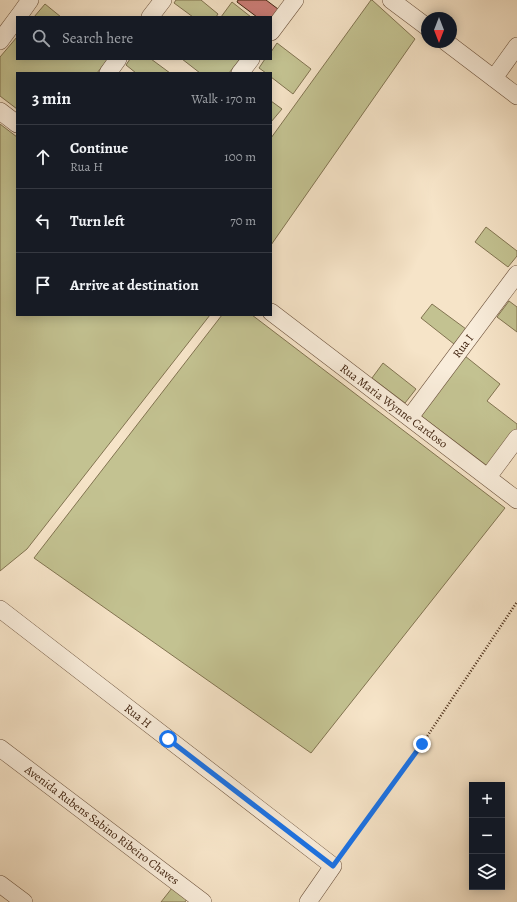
<!DOCTYPE html>
<html lang="en">
<head>
<meta charset="utf-8">
<style>
	:root { --surface:#171b24; --page:#242831; --text:#f1f3f6; --muted:#9ea1a6; --line:#363941 }
	body { margin:0; font-family:Alegreya,serif; background:var(--page); color:var(--text) }
	.controls { position:absolute; right:12px; bottom:12px; display:grid; overflow:hidden; border-radius:0px; box-shadow:0 2px 10px #0003 }
	.controls button { width:36px; height:36px; display:grid; place-items:center; padding:0; border:0; border-bottom:1px solid var(--line); background:var(--surface); color:var(--text); font:20px sans-serif }
	.compass { position:absolute; left:421px; top:12px; width:36px; height:36px; border-radius:50%; background:var(--surface); box-shadow:0 2px 10px #0003; rotate:180deg }
	.stop { position:absolute; width:12px; height:12px; margin:-9px; border:3px solid #1a73e8; border-radius:50%; background:#fff }
	.stop.end { background:#1a73e8; border-color:#fff; box-shadow:0 1px 4px #0008 }
	.list { margin:0; padding:0; list-style:none }
	h2 { display:flex; justify-content:space-between; align-items:center; height:52px; margin:0; padding:0 16px; font-size:17px }
	h2 small { font-size:13px; font-weight:400; color:var(--muted) }
	.list li { display:grid; grid-template-columns:26px 1fr auto; gap:12px; align-items:center; box-sizing:border-box; height:64px; padding:0 16px; border-top:1px solid var(--line) }
	.list b { display:block; font-size:15px; white-space:nowrap }
	.list p { margin:0; font-size:13px; white-space:nowrap; color:var(--muted) }
	.list em { font-size:13px; font-style:normal; color:var(--muted) }
	.icon { flex:none; width:22px; height:22px; fill:none; stroke:currentColor; stroke-width:2; stroke-linecap:round; stroke-linejoin:round }
	.map { position:relative; flex:none; width:517px; height:902px; overflow:hidden }
	.search { position:absolute; background:var(--surface); box-shadow:0 2px 10px #0003; left:16px; top:16px; width:256px; height:44px; display:flex; align-items:center; gap:10px; box-sizing:border-box; padding:0 14px; border-radius:0px; color:var(--muted); font-size:15px }
	.panel { position:absolute; background:var(--surface); box-shadow:0 2px 10px #0003; left:16px; top:72px; width:256px; height:244px; border-radius:0px }
	.map>svg:first-child { display:block }
</style>
</head>
<body>
<div class="map">
<svg width="517" height="902" viewBox="0 0 517 902">
	<rect width="100%" height="100%" fill="#f6e4c8"/>
	<filter id="stains"><feTurbulence type="fractalNoise" baseFrequency=".005" numOctaves="4"/><feColorMatrix values="0 0 0 0 .2 0 0 0 0 .09 0 0 0 0 .02 0 0 0 .5 -.17"/></filter>
	<radialGradient id="worn" r=".72"><stop offset=".6" stop-color="#630" stop-opacity="0"/><stop offset="1" stop-color="#630" stop-opacity=".3"/></radialGradient>
	<g fill="#c3c291" stroke="#827451">
		<path d="M 176,0 L 201,0 L 218,14 L 216,17 L 193,17 L 174,3 Z"/>
		<path d="M 371,0 L 372,0 L 415,39 L 271,245 L 271,138 Z"/>
		<path d="M 232,2 L 251,17 L 221,17 Z"/>
		<path d="M 45,4 L 61,17 L 34,17 Z"/>
		<path d="M 17,37 L 17,59 L 108,59 L 97,73 L 17,73 L 17,109 L 0,96 L 0,57 Z"/>
		<path d="M 277,43 L 311,69 L 293,94 L 271,77 L 271,73 L 266,73 L 259,68 L 265,59 L 271,59 L 271,52 Z"/>
		<path d="M 130,59 L 151,59 L 170,73 L 136,73 L 126,65 Z"/>
		<path d="M 182,59 L 240,59 L 229,73 L 200,73 Z"/>
		<path d="M 271,101 L 282,109 L 271,122 Z"/>
		<path d="M 0,124 L 17,137 L 17,315 L 210,315 L 27,549 L 0,571 Z"/>
		<path d="M 486,227 L 517,251 L 517,256 L 508,267 L 475,242 Z"/>
		<path d="M 509,301 L 517,307 L 517,332 L 497,317 Z"/>
		<path d="M 432,304 L 466,329 L 454,344 L 421,318 Z"/>
		<path d="M 222,315 L 252,315 L 505,508 L 311,753 L 34,558 Z"/>
		<path d="M 465,356 L 500,384 L 487,401 L 517,424 L 517,434 L 490,468 L 420,415 Z"/>
		<path d="M 383,363 L 416,389 L 405,403 L 372,378 Z"/>
		<path d="M 172,888 L 187,899 L 185,902 L 161,902 Z"/>
	</g>
	<path fill="#cc7e78" stroke="#422511" d="M 238,0 L 266,0 L 278,9 L 271,19 L 271,17 L 257,17 L 237,2 Z"/>
	<g fill="none" stroke-linecap="round" stroke-linejoin="round">
		<defs>
			<g id="minor">
				<path d="M 391,0 L 427,27"/>
				<path d="M 18,17 L 30,0"/>
				<path d="M 150,17 L 163,0"/>
				<path d="M 271,32 L 295,0"/>
				<path d="M 0,41 L 17,18"/>
				<path d="M 446,42 L 517,96"/>
				<path d="M 108,73 L 118,59"/>
				<path d="M 240,73 L 251,59"/>
				<path d="M 494,78 L 517,46"/>
				<path d="M 0,111 L 17,124"/>
				<path d="M 271,312 L 517,500"/>
				<path d="M 410,417 L 517,274"/>
				<path d="M 488,477 L 517,438"/>
				<path d="M 0,609 L 333,866 L 308,902"/>
				<path d="M 0,748 L 203,902"/>
				<path d="M 0,884 L 24,902"/>
			</g>
		</defs>
		<use href="#minor" stroke="#6f553f" stroke-width="18"/>
		<path stroke="#422511" stroke-width="2.5" stroke-dasharray="1 2" stroke-linecap="butt" d="M 341,855 L 422,744 L 517,602"/>
		<use href="#minor" stroke="#f9eddb" stroke-width="17"/>
	</g>
	<g fill="none" stroke-linecap="round" stroke-linejoin="round">
		<path stroke="#1a73e8" stroke-width="5" d="M 168,739 L 333,866 L 422,744"/>
	</g>
	<g text-anchor="middle" stroke-width="3" stroke-linejoin="round" paint-order="stroke">
		<g font-size="12" fill="#422511" stroke="#f9eddb">
			<text transform="translate(463 346) rotate(-53)" y="4">Rua I</text>
			<text transform="translate(394 406) rotate(37)" y="4">Rua Maria Wynne Cardoso</text>
			<text transform="translate(138 716) rotate(38)" y="4">Rua H</text>
			<text transform="translate(102 825) rotate(37)" y="4">Avenida Rubens Sabino Ribeiro Chaves</text>
		</g>
	</g>
	<rect width="100%" height="100%" filter="url(#stains)"/>
	<rect width="100%" height="100%" fill="url(#worn)"/>
</svg>
<div class="controls">
<button>+</button>
<button>−</button>
<button><svg class="icon" aria-label="layers" viewBox="0 0 24 24"><path d="M12 4l9 5-9 5-9-5zM3 14l9 5 9-5"/></svg></button>
</div>
<svg class="compass" viewBox="-18 -18 36 36"><path d="M0-13l5 13h-10z" fill="#e53935"/><path d="M0 13l5-13h-10z" fill="#9ea1a6"/></svg>
<div class="stop" style="left:168px;top:739px"></div>
<div class="stop end" style="left:422px;top:744px"></div>
<div class="search"><svg class="icon" aria-label="search" viewBox="0 0 24 24"><circle cx="10" cy="10" r="6"/><path d="M15 15l6 6"/></svg>Search here</div>
<section class="panel">
<h2>3 min<small>Walk · 170 m</small></h2>
<ul class="list">
<li><svg class="icon" aria-label="ahead" viewBox="0 0 24 24"><path d="M12 20V5M6 11l6-6 6 6"/></svg><div><b>Continue</b><p>Rua H</p></div><em>100 m</em></li>
<li><svg class="icon" aria-label="left" viewBox="0 0 24 24"><path d="M17 20v-9H6M10 6l-5 5 5 5"/></svg><div><b>Turn left</b></div><em>70 m</em></li>
<li><svg class="icon" aria-label="arrive" viewBox="0 0 24 24"><path d="M6 21V4h12l-3 4 3 4H6"/></svg><div><b>Arrive at destination</b></div></li>
</ul>
</section>
</div>
</body>
</html>
